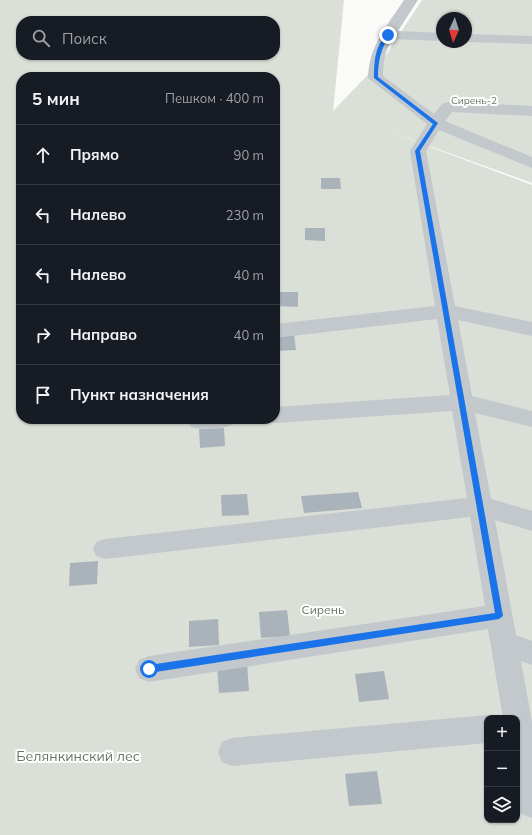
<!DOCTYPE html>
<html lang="ru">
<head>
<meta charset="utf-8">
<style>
	:root { --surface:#171b24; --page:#20242c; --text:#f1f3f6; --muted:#9ea1a6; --line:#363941 }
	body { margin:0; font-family:Mulish,sans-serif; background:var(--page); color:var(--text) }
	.controls { position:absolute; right:12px; bottom:12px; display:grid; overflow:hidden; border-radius:8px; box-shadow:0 1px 3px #0004 }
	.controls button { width:36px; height:36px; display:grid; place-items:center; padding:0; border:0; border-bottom:1px solid var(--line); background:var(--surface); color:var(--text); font:20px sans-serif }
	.compass { position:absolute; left:436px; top:12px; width:36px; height:36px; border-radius:50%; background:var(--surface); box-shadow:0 1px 3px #0004; rotate:184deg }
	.stop { position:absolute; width:12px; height:12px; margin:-9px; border:3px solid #1a73e8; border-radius:50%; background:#fff }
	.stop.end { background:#1a73e8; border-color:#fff; box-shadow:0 1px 4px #0008 }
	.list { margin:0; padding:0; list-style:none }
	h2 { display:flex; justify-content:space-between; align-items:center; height:52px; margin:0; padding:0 16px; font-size:17px }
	h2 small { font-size:13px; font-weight:400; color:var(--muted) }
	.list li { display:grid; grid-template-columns:26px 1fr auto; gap:12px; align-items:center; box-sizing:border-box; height:60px; padding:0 16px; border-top:1px solid var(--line) }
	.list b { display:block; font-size:15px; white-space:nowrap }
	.list em { font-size:13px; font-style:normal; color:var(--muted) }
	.icon { flex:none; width:22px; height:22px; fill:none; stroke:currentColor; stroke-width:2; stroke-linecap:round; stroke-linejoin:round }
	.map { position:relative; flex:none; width:532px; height:835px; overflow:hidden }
	.search { position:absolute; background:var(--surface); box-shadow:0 1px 3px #0004; left:16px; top:16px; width:264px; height:44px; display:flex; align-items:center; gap:10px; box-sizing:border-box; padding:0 14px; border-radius:16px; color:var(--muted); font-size:15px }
	.panel { position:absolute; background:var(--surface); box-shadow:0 1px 3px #0004; left:16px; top:72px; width:264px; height:352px; border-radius:16px }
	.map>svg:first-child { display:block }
</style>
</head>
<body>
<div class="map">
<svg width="532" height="835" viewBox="0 0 532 835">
	<rect width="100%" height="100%" fill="#fafaf8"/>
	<path fill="#dadfd7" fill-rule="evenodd" d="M 0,0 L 344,0 L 333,111 L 384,58 L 422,0 L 532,0 L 532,183 L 382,129 L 532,185 L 532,835 L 0,835 ZM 442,18 L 466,18 L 466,42 L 442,42 ZM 21,21 L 275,21 L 275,55 L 21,55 ZM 21,77 L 275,77 L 275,419 L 21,419 ZM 487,718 L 517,718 L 517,820 L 487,820 Z"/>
	<g fill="#aab3b9">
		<path d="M 321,178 L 340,178 L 341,189 L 321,189 Z"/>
		<path d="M 305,228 L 325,228 L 325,241 L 305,240 Z"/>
		<path d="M 277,292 L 298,292 L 298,307 L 276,306 Z"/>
		<path d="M 294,334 L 296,350 L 275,351 L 275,335 Z"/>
		<path d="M 224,428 L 225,446 L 200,448 L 199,429 Z"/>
		<path d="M 358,492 L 362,508 L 304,513 L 301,496 Z"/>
		<path d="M 247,494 L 249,515 L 222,516 L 221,495 Z"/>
		<path d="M 98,561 L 97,584 L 69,586 L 70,563 Z"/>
		<path d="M 287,610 L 290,636 L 261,638 L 259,612 Z"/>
		<path d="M 218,619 L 219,645 L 189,647 L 189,621 Z"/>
		<path d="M 247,663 L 249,691 L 219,693 L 217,665 Z"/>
		<path d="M 384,671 L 389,699 L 359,702 L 355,674 Z"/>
		<path d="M 377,771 L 382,804 L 349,806 L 345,774 Z"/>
	</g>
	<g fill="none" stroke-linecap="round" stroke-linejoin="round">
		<g fill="#c3c8cc" fill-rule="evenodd">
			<path d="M 404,0 L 418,0 L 398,31 L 442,33 L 442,41 L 392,39 C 385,50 383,64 383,76 L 434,114 L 442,104 L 448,102 L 532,106 L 532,116 L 452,112 L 445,121 L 532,157 L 532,168 L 439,130 L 426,151 L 455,306 L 532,322 L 532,336 L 458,320 L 472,396 L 532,411 L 532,427 L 475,413 L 491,499 L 532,511 L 532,531 L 495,520 L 516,635 L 532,641 L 532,665 L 521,661 L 532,722 L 532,818 L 521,814 L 517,803 L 517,718 L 503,718 L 488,629 L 149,682 L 139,678 L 135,669 L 139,660 L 149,656 L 485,606 L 470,517 L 105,559 L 96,556 L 93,549 L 96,542 L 105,539 L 467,498 L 452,411 L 275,423 L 267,421 L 266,419 L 275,419 L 275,407 L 450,395 L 437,319 L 275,338 L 275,324 L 435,306 L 410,151 L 427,124 L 368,78 C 369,45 387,26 404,0 Z"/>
			<path d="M 466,34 L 532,36 L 532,44 L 466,42 Z"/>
			<path d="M 189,419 L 235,419 L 232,425 C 219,429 204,431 191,427 L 188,421 Z"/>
			<path d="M 487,715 L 494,718 L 487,718 L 487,743 L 232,766 L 222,762 L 218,752 L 222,742 L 232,738 Z"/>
		</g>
	</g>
	<path fill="#1a73e8" d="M 388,34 L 390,35 C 381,48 378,61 378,77 L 438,123 L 420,151 L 503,616 L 499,619 L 149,673 L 145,669 L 149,665 L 495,613 L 415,151 L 433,124 L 374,78 C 374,63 375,43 388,34 Z"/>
	<g text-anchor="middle" stroke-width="4" stroke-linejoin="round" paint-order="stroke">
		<g font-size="10" fill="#687a64" stroke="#fff">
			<text x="474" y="104">Сирень-2</text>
		</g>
		<g font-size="12" fill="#687a64" stroke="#fff">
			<text x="323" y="614">Сирень</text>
		</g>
		<g font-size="14" fill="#687a64" stroke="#fff">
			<text x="78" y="761">Белянкинский лес</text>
		</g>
	</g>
</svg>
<div class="controls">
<button>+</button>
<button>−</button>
<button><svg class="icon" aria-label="layers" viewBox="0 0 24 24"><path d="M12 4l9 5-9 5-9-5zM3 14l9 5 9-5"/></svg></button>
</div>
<svg class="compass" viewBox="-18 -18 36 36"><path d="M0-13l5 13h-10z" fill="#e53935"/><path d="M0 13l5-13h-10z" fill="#9ea1a6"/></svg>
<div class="stop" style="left:149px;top:669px"></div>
<div class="stop end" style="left:388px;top:35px"></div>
<div class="search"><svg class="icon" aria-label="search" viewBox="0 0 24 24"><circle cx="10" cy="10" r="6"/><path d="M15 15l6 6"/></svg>Поиск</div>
<section class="panel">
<h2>5 мин<small>Пешком · 400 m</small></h2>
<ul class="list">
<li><svg class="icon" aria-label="ahead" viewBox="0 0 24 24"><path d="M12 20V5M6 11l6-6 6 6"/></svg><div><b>Прямо</b></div><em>90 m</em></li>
<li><svg class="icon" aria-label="left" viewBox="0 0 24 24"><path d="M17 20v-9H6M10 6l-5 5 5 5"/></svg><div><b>Налево</b></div><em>230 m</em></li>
<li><svg class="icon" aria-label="left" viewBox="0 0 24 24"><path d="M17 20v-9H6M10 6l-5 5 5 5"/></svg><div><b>Налево</b></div><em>40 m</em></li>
<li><svg class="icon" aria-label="right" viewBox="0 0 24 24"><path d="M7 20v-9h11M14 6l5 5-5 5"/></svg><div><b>Направо</b></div><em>40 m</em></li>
<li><svg class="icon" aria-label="arrive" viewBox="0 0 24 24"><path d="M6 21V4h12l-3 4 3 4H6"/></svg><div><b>Пункт назначения</b></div></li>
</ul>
</section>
</div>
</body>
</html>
